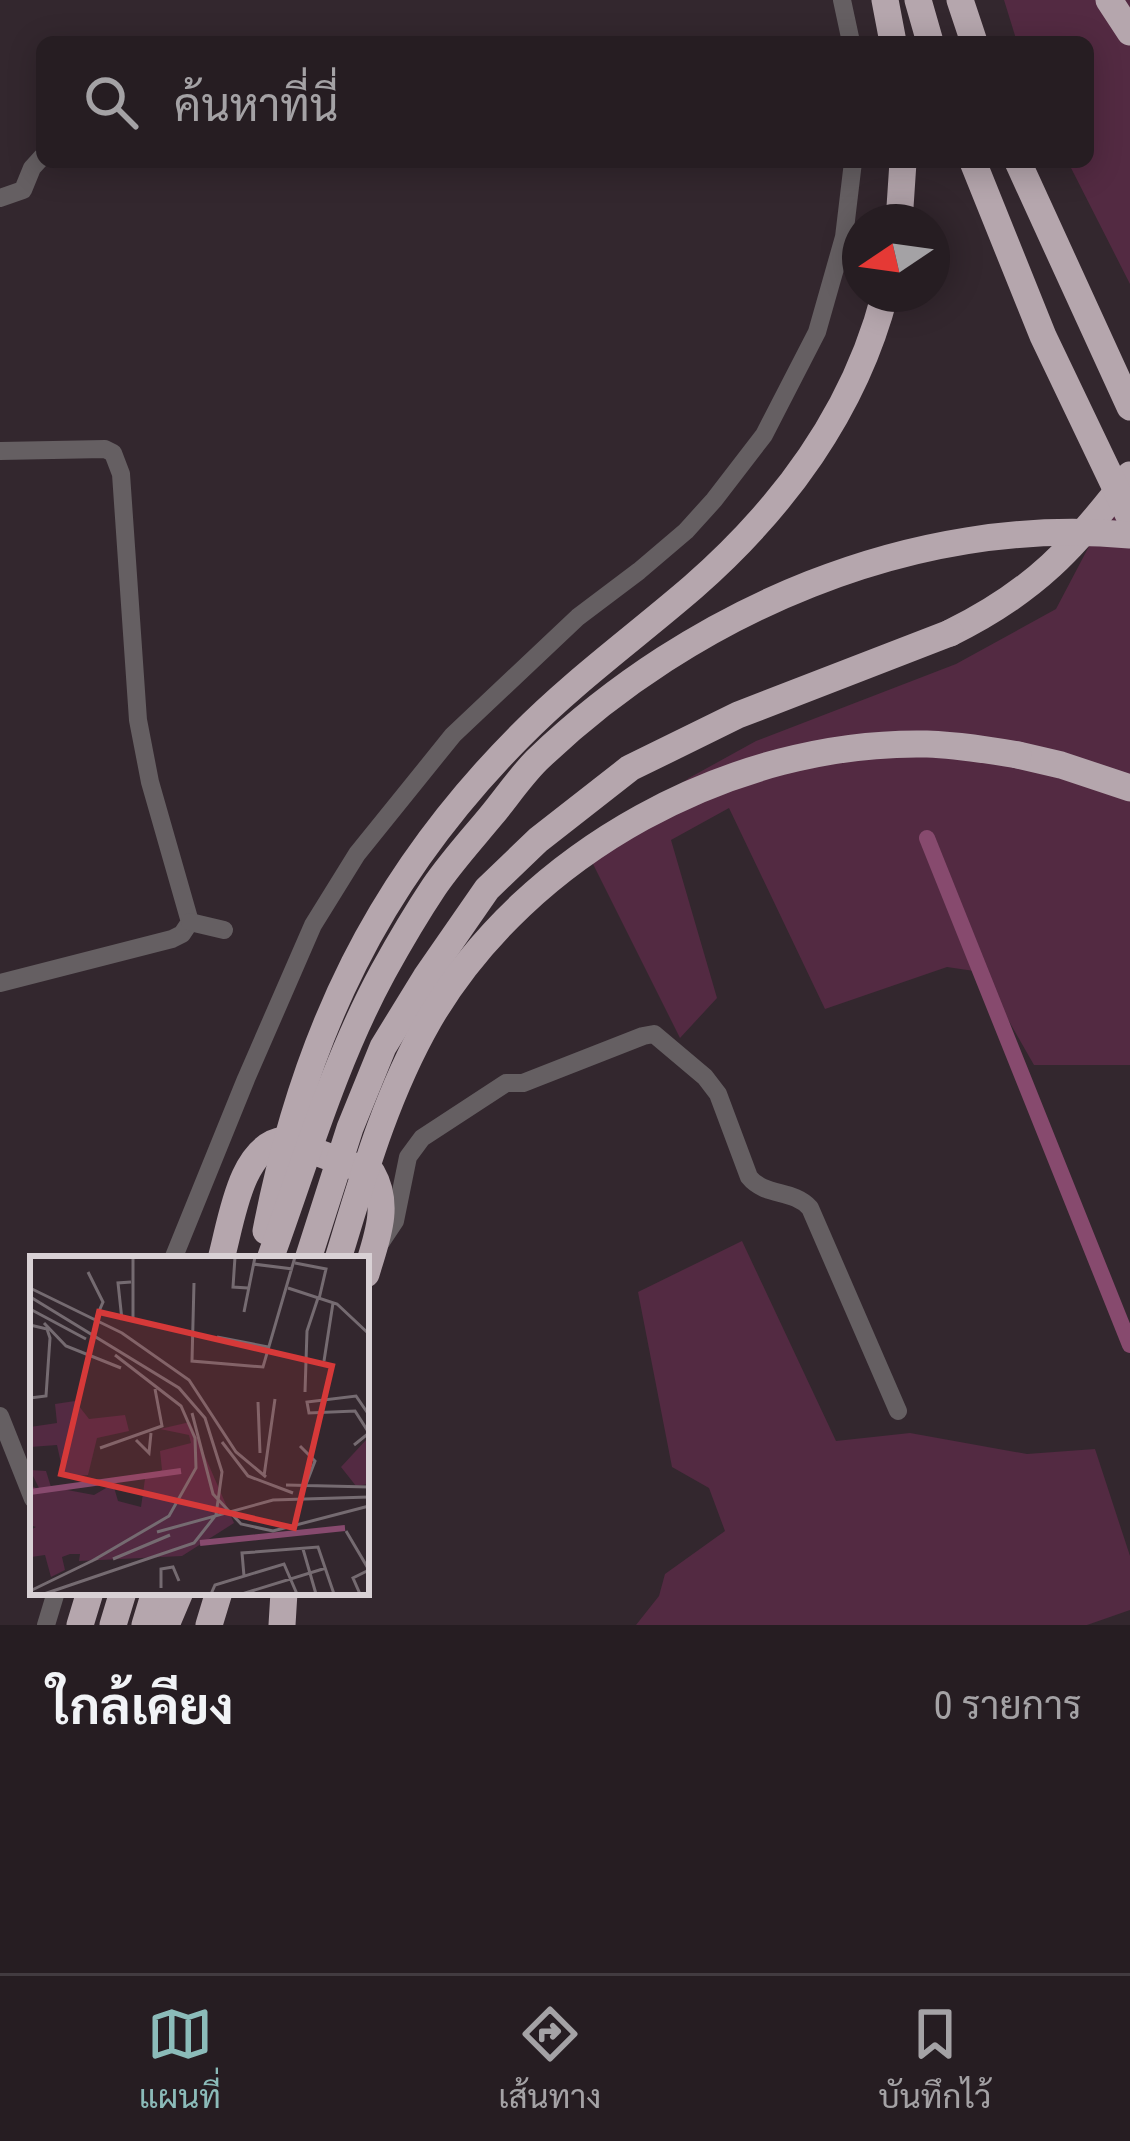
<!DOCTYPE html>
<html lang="th">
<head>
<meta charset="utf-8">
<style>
	:root { --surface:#261d22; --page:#2e262a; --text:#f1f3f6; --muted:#a4a2a5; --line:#423b40; --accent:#8bbbb9 }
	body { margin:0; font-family:"Roboto Condensed",Sarabun,sans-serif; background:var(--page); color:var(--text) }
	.compass { position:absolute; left:842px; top:204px; width:108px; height:108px; border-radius:50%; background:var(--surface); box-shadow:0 6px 30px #0003; rotate:257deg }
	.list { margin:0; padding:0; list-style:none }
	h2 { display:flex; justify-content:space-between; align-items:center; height:156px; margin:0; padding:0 48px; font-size:51px }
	h2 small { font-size:39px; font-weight:400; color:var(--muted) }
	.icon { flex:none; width:66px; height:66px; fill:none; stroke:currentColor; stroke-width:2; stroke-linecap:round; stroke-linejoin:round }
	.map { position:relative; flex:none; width:1130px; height:1625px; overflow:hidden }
	.search { position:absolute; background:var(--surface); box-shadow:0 6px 30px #0003; left:36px; right:36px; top:36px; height:132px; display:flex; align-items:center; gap:30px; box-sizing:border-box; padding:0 42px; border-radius:18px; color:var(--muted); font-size:45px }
	.sheet { height:348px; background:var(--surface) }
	nav { display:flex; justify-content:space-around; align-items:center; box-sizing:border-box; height:168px; border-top:3px solid var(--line); background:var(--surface); font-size:33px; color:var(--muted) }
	nav a { display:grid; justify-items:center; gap:6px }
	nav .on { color:var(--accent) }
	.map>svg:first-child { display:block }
</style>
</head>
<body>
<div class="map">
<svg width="1130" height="1625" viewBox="0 0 1130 1625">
	<rect width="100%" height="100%" fill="#33272e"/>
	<g fill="#532a42">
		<path d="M 1004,0 L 1130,0 L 1130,284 L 1068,162 L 1088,162 L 1088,42 L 1017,42 Z"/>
		<path d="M 1130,486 L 1130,1065 L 1034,1065 L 981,972 L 947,967 L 825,1009 L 729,808 L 671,840 L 717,998 L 680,1038 L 587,852 L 689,778 L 756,741 L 956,664 L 1056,609 L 1096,533 Z"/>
		<path d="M 742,1241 L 836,1441 L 910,1433 L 1027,1454 L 1095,1449 L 1130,1556 L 1130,1610 L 1087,1625 L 636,1625 L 659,1596 L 665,1574 L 725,1531 L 709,1488 L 672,1467 L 638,1292 Z"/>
	</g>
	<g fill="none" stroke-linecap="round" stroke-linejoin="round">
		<path stroke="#874a6e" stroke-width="16" d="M 927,838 L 1130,1345"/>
		<g stroke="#655f62" stroke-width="18">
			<path d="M 842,0 L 851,42"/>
			<path d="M 0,198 L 23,190 L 32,168 L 42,157"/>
			<path d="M 0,451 L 105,449 L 113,453 L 121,474 L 138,720 L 150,782 L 190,922 L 182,934 L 172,939 L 0,983"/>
			<path d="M 190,922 L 224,930"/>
			<path d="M 381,1242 L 395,1221 L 408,1157 L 422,1138 L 506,1083 L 523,1083 L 643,1036 L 654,1034 L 705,1077 L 718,1094 L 749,1177 C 765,1197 793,1189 810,1208 L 898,1411"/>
			<path d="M 173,1259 L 246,1079 L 313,925 L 357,854 L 453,735 L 578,617 L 639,571 L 686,531 L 714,500 L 764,435 L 817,332 L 844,237 L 853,162"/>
			<path d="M 0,1416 L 33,1499"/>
			<path d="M 46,1625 L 56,1592"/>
		</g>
		<g stroke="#b5a6ad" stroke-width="27">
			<path d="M 885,0 L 893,42"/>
			<path d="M 918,0 L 930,42"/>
			<path d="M 960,0 L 974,42"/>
			<path d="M 1109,0 L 1130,32"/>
			<path d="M 1018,162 L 1130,407"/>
			<path d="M 899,222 L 903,162"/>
			<path d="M 950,633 C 1034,592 1075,547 1130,475"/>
			<path d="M 1018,755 L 1061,765 L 1130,788"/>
			<path d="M 221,1259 C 231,1224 240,1146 284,1140 L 372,1173 C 391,1206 376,1240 366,1274"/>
			<path d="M 80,1625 L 90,1592"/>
			<path d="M 113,1625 L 123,1592"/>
			<path d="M 145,1625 L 155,1592"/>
			<path d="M 166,1625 L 180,1592"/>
			<path d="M 209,1625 L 219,1592"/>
			<path d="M 282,1625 L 284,1592"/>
		</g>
		<g stroke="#b5a6ad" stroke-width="27">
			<path d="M 973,162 L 1043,336 L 1130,518"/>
			<path d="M 266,1231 C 304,1035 378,879 520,736 C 573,682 635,637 693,587 C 782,509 855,411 885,294"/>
			<path d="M 270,1259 C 305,1163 334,1062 383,972 C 399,943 416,914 434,887 C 451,862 472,839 491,816 C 506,798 520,777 537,760 C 692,611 913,515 1130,535"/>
			<path d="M 308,1259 L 350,1128 L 383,1047 L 426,977 L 487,889 L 538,840 L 630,768 L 738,715 L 950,633"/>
			<path d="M 338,1259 C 363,1177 386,1095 429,1020 C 527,852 733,740 927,744 C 958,745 988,750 1018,755"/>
		</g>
	</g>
	<g transform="translate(30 1256)">
		<rect width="339" height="339" fill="#33272e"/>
		<path d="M 45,145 L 59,163 L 95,159 L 99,175 L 67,182 L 58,219 L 34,221 L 27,189 L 0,191 L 0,171 L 27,167 L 25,148 ZM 160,166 L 204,267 L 152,300 L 49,305 L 50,298 L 40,298 L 32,301 L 35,314 L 21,321 L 15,299 L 1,301 L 0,310 L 0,274 L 6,271 L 0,269 L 0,229 L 10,234 L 0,214 L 16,215 L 21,231 L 64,239 L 83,228 L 88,245 L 111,251 L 115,223 L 132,214 L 130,195 L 161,187 L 159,179 L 130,173 ZM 336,184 L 339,228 L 326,230 L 311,211 Z" fill="#532a42"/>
		<path fill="none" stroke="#874a6e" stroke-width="6" d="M 0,236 L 151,215M 170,287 L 315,272"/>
		<path fill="none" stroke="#756b71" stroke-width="3" d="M 205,1 L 203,31 L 218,32M 265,7 L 296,13 L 289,43M 223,8 L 263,13M 58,16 L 73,46 L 66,62M 164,27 L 162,105 L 233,111 L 265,1M 0,32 L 92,77 L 159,124 L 206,196 L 236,221M 258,32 L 307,48 L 339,78M 2,42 L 149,132 L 175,162 L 192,216 L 186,259 L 164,287 L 14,338M 0,53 L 56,83M 214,56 L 225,1M 103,63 L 103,1M 92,64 L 88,27 L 101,26M 14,67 L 36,90 L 91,112M 0,69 L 17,73 L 20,82 L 16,140 L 0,142M 187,81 L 238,91M 294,105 L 303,47M 275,136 L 277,75 L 288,42M 228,146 L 230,197M 162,157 L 183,238 L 211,268 L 243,275 L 339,250M 106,184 L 119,197 L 121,177M 192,186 L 218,220 L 263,237M 324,189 L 339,177 L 325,155 L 279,157 L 277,146 L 326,140 L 339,159M 270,190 L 285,205 L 275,231M 70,192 L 132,170 L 125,133M 234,220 L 245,143M 256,229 L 339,231M 316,275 L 339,314 L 323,322 L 330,338M 127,276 L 243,244 L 339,241M 273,293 L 286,338M 83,303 L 140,279M 62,305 L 139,260 L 166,212 L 165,182 L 151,150 L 85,99M 214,320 L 212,297 L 288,291 L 304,338M 131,332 L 131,313 L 143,311 L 149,325M 0,335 L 68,302M 181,338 L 185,329 L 254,308 L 267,338M 212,338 L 296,312"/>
		<path fill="#d63939" fill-opacity="0.15" stroke="#d63939" stroke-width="6" d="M 69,56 L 302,110 L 264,272 L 31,218 Z"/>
		<rect width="339" height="339" fill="none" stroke="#d9d1d5" stroke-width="6"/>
	</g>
</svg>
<svg class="compass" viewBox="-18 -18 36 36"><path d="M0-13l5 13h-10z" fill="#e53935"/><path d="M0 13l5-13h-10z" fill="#a4a2a5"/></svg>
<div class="search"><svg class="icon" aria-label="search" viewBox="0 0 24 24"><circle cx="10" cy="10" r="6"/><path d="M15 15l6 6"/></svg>ค้นหาที่นี่</div>
</div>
<section class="sheet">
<h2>ใกล้เคียง<small>0 รายการ</small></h2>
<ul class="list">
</ul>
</section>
<nav>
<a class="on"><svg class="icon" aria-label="map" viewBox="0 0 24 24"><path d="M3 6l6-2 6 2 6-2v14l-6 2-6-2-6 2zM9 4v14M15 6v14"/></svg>แผนที่</a>
<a><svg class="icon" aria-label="directions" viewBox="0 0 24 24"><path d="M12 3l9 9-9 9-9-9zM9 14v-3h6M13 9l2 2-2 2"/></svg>เส้นทาง</a>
<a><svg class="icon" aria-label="saved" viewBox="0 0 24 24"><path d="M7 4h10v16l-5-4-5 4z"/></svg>บันทึกไว้</a>
</nav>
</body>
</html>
